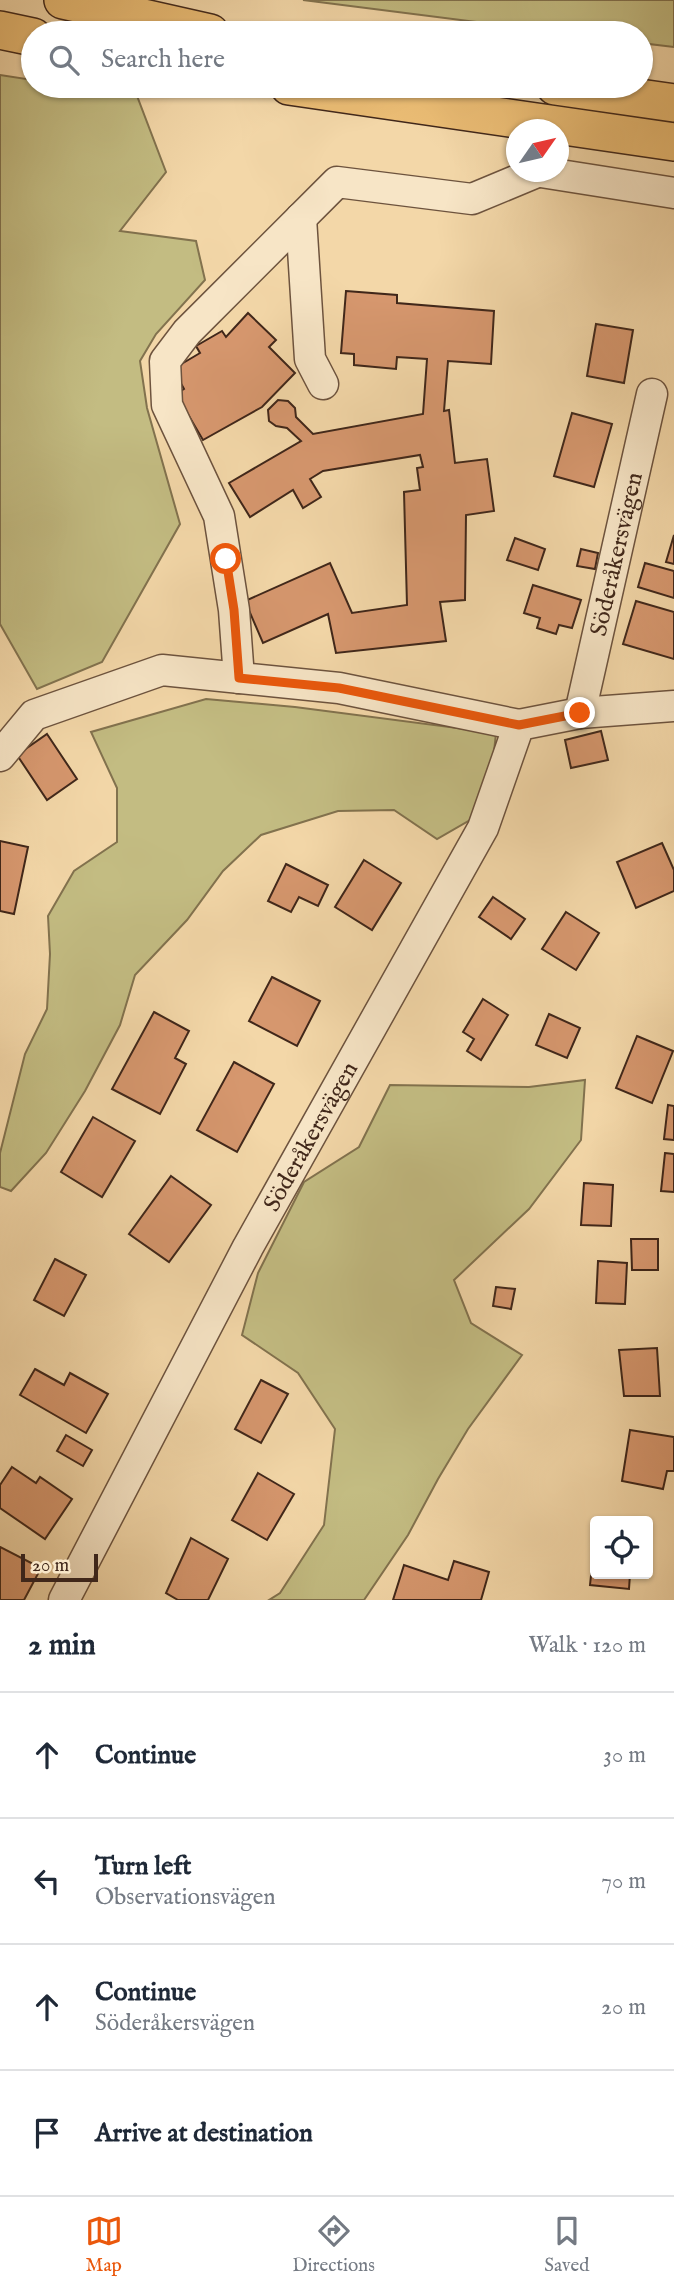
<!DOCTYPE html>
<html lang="en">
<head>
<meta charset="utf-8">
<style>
	:root { --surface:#fff; --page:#f6f6f7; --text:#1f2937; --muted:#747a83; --line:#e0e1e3; --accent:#ea580c }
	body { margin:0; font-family:"IM FELL English",serif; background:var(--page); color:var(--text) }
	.controls { position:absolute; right:21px; bottom:21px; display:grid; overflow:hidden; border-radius:7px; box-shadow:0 2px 5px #0004 }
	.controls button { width:63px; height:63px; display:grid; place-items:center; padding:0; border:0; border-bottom:2px solid var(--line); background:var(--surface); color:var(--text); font:35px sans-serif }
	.compass { position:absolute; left:506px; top:119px; width:63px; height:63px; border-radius:50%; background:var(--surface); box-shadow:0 2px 5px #0004; rotate:56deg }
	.scale { position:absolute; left:21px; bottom:18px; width:77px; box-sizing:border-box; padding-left:7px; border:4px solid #40271a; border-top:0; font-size:19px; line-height:24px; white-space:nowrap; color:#40271a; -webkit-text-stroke:5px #f7e5c6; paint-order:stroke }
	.stop { position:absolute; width:21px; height:21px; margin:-16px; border:5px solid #ea580c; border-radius:50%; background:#fff }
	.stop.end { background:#ea580c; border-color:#fff; box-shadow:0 2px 7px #0008 }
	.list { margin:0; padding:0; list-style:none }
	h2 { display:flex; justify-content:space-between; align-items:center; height:91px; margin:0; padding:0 28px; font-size:30px }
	h2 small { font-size:23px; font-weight:400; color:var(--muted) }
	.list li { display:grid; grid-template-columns:46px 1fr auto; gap:21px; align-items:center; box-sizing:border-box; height:126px; padding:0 28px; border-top:2px solid var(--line) }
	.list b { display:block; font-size:26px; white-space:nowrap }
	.list p { margin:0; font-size:23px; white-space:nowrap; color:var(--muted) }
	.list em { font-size:23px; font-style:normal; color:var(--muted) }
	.icon { flex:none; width:38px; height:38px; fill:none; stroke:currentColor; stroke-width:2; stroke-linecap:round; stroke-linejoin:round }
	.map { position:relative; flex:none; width:674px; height:1600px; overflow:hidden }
	.search { position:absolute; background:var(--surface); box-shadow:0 2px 5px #0004; left:21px; right:21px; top:21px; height:77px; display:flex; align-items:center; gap:18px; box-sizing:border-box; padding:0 24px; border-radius:38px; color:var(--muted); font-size:26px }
	.sheet { height:595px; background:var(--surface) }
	nav { display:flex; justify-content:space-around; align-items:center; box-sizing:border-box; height:98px; border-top:2px solid var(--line); background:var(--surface); font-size:19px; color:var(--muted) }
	nav a { display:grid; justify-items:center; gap:4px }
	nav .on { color:var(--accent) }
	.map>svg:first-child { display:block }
</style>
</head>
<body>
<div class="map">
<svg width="674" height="1600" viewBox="0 0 674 1600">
	<rect width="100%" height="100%" fill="#f3d7a8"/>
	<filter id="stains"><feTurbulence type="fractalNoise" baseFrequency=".00286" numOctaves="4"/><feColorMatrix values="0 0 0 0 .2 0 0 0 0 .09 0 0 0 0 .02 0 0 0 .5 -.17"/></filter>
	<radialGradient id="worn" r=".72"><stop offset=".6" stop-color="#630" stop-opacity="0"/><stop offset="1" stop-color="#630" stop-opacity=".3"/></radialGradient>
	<g fill="#c3bc82" stroke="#82724e" stroke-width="2">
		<path d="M 303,0 L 674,0 L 674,47 L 641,43 L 641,33 L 563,33 Z"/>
		<path d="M 0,75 L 33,80 L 33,86 L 68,86 L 137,96 L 166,172 L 120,231 L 196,241 L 205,280 L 156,334 L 140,361 L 147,408 L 180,524 L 102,662 L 37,689 L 0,624 Z"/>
		<path d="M 206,699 L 295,707 L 496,733 L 493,761 L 470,820 L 437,839 L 394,810 L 338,811 L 261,835 L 223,871 L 187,920 L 135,975 L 120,1025 L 85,1091 L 46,1153 L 11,1191 L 0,1187 L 0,1153 L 25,1054 L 47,1009 L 50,954 L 48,916 L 74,871 L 117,842 L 117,788 L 91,732 Z"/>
		<path d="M 585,1080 L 581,1140 L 529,1209 L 454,1280 L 471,1323 L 522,1355 L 468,1429 L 438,1479 L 408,1535 L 364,1600 L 269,1600 L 280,1593 L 324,1525 L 335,1429 L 298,1373 L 242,1335 L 258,1273 L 304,1182 L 359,1147 L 390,1085 L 529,1087 Z"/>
	</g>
	<g fill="#d6976e" stroke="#40271a" stroke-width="2">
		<path d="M 346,291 L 397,295 L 397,303 L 494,311 L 491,364 L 448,361 L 444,411 L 449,410 L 455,463 L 487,459 L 494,511 L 466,515 L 465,600 L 440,602 L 446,641 L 336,653 L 328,614 L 263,643 L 245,601 L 330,563 L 352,613 L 407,605 L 404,492 L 420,490 L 417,468 L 423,467 L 420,455 L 323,471 L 310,479 L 321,497 L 303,508 L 293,490 L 250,517 L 229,483 L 301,441 L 287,428 L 276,426 L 269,421 L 268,410 L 278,400 L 288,401 L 295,408 L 296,417 L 313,434 L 423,414 L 427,359 L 397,357 L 396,369 L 354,365 L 354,354 L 341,353 Z"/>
		<path d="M 248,313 L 276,340 L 269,347 L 295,373 L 262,407 L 203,440 L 176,394 L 184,389 L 173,369 L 200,353 L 196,346 L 222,331 L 226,337 Z"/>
		<path d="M 596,324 L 633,330 L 624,383 L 587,376 Z"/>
		<path d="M 572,413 L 612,424 L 594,487 L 554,476 Z"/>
		<path d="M 674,535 L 674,564 L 666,562 Z"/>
		<path d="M 515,538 L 545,549 L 538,570 L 507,560 Z"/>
		<path d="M 581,549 L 598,553 L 595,569 L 577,566 Z"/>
		<path d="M 645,563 L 674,571 L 674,598 L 638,587 Z"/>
		<path d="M 533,585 L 581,600 L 572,628 L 559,625 L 556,634 L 537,628 L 540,618 L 524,613 Z"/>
		<path d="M 636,601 L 674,612 L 674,659 L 623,644 Z"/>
		<path d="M 601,731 L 608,760 L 571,768 L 565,740 Z"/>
		<path d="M 47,734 L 77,779 L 47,800 L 17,755 Z"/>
		<path d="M 0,841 L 28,847 L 14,914 L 0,911 Z"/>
		<path d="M 662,843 L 674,870 L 674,891 L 636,908 L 617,862 Z"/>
		<path d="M 364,860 L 401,883 L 372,930 L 335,907 Z"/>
		<path d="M 286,864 L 328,885 L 318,906 L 299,897 L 291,912 L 268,901 Z"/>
		<path d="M 493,897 L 525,919 L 511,939 L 479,917 Z"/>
		<path d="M 566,912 L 599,933 L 576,970 L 542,949 Z"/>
		<path d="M 272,977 L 320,1001 L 297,1046 L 249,1021 Z"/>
		<path d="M 483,999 L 508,1015 L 481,1060 L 467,1051 L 474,1039 L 463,1032 Z"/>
		<path d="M 154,1012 L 189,1031 L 175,1058 L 186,1064 L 160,1114 L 112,1089 Z"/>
		<path d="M 549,1014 L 580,1028 L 567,1058 L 536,1045 Z"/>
		<path d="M 637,1036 L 673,1051 L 652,1103 L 616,1088 Z"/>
		<path d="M 234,1062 L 274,1084 L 237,1152 L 197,1130 Z"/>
		<path d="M 668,1105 L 674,1106 L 674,1140 L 664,1139 Z"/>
		<path d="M 93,1117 L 135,1141 L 102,1197 L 61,1172 Z"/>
		<path d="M 665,1153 L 674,1154 L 674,1192 L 661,1191 Z"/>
		<path d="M 171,1176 L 211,1205 L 169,1262 L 129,1234 Z"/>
		<path d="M 584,1183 L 613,1185 L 611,1226 L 581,1225 Z"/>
		<path d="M 631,1239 L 658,1239 L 658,1270 L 632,1270 Z"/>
		<path d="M 55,1259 L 86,1275 L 64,1316 L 34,1300 Z"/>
		<path d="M 598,1261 L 627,1263 L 625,1304 L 596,1303 Z"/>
		<path d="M 496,1287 L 515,1289 L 511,1309 L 493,1306 Z"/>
		<path d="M 657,1348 L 660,1396 L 624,1396 L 619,1350 Z"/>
		<path d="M 35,1369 L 64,1385 L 70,1373 L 108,1394 L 86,1433 L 20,1395 Z"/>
		<path d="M 261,1380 L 288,1394 L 261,1443 L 235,1429 Z"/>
		<path d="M 630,1430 L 674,1437 L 674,1471 L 667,1471 L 663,1489 L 622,1481 Z"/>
		<path d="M 66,1435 L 92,1450 L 83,1466 L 57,1451 Z"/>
		<path d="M 12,1467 L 36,1483 L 40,1477 L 72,1499 L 45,1539 L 0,1508 L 0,1485 Z"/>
		<path d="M 258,1473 L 294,1494 L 267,1540 L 232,1520 Z"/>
		<path d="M 191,1538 L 228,1559 L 208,1600 L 178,1600 L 166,1593 Z"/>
		<path d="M 595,1538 L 595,1574 L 630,1574 L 629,1589 L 590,1585 Z"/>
		<path d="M 0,1547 L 41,1568 L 24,1600 L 0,1600 Z"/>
		<path d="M 454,1561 L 489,1572 L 481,1600 L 393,1600 L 404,1565 L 448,1580 Z"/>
	</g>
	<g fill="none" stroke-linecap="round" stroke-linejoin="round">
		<defs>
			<g id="minor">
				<path d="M 541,172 L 674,193"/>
				<path d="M 301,218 L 310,359 L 323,384"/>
				<path d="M 239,678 L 234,610 L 219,516 L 167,405 L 165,361 L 187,332 L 337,182 L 472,199 L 537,172"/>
				<path id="s1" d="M 580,713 L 652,394"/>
				<path d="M 0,756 L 34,715 L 162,670 L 339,688 L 519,725"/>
				<path id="s2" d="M 64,1600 L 248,1247 L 483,828 L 519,725 L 580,713 L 674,706"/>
			</g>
			<g id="major">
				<path d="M 63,0 L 210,33"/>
				<path d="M 0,30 L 33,37"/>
				<path d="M 289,86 L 674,142"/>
				<path d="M 555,86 L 674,103"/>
			</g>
		</defs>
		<use href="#minor" stroke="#6d533e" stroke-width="33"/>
		<use href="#major" stroke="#40271a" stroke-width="40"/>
		<use href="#minor" stroke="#f7e5c6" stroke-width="30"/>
		<use href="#major" stroke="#eabc74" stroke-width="37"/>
	</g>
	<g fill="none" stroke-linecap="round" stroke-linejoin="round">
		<path stroke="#ea580c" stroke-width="9" d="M 226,559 L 234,610 L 239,678 L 339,688 L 519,725 L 580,713"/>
	</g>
	<g text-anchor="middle" stroke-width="5" stroke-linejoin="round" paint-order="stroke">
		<g font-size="24" fill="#40271a" stroke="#f7e5c6">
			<text dy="8" stroke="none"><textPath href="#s1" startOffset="163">Söderåkersvägen</textPath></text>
			<text dy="8" stroke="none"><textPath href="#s2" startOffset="525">Söderåkersvägen</textPath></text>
		</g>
	</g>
	<rect width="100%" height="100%" filter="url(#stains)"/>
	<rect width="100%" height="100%" fill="url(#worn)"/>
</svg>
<div class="controls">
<button><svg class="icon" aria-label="locate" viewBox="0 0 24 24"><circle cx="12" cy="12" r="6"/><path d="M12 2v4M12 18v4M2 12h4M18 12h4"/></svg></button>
</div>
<svg class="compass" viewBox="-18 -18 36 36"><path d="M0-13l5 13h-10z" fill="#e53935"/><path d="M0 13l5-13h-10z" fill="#747a83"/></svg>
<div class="scale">20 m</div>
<div class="stop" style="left:226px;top:559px"></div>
<div class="stop end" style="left:580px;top:713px"></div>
<div class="search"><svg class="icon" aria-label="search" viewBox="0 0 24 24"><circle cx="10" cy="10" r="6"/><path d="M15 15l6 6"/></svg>Search here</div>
</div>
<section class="sheet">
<h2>2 min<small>Walk · 120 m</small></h2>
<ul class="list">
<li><svg class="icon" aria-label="ahead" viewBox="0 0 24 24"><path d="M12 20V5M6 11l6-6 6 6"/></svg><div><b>Continue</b></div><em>30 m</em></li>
<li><svg class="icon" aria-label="left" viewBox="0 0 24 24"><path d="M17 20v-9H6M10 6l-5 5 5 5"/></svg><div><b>Turn left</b><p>Observationsvägen</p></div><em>70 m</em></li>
<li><svg class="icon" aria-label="ahead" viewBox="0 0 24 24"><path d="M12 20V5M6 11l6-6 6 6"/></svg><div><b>Continue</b><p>Söderåkersvägen</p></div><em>20 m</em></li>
<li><svg class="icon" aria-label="arrive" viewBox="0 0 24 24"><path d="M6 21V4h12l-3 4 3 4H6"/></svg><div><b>Arrive at destination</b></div></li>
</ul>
</section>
<nav>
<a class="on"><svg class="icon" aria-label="map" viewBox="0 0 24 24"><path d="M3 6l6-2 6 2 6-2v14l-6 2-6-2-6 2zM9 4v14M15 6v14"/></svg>Map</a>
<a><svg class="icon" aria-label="directions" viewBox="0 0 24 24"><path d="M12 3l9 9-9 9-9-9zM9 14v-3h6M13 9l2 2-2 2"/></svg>Directions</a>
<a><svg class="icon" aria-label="saved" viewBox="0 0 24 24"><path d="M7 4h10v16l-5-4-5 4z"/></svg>Saved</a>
</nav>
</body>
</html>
